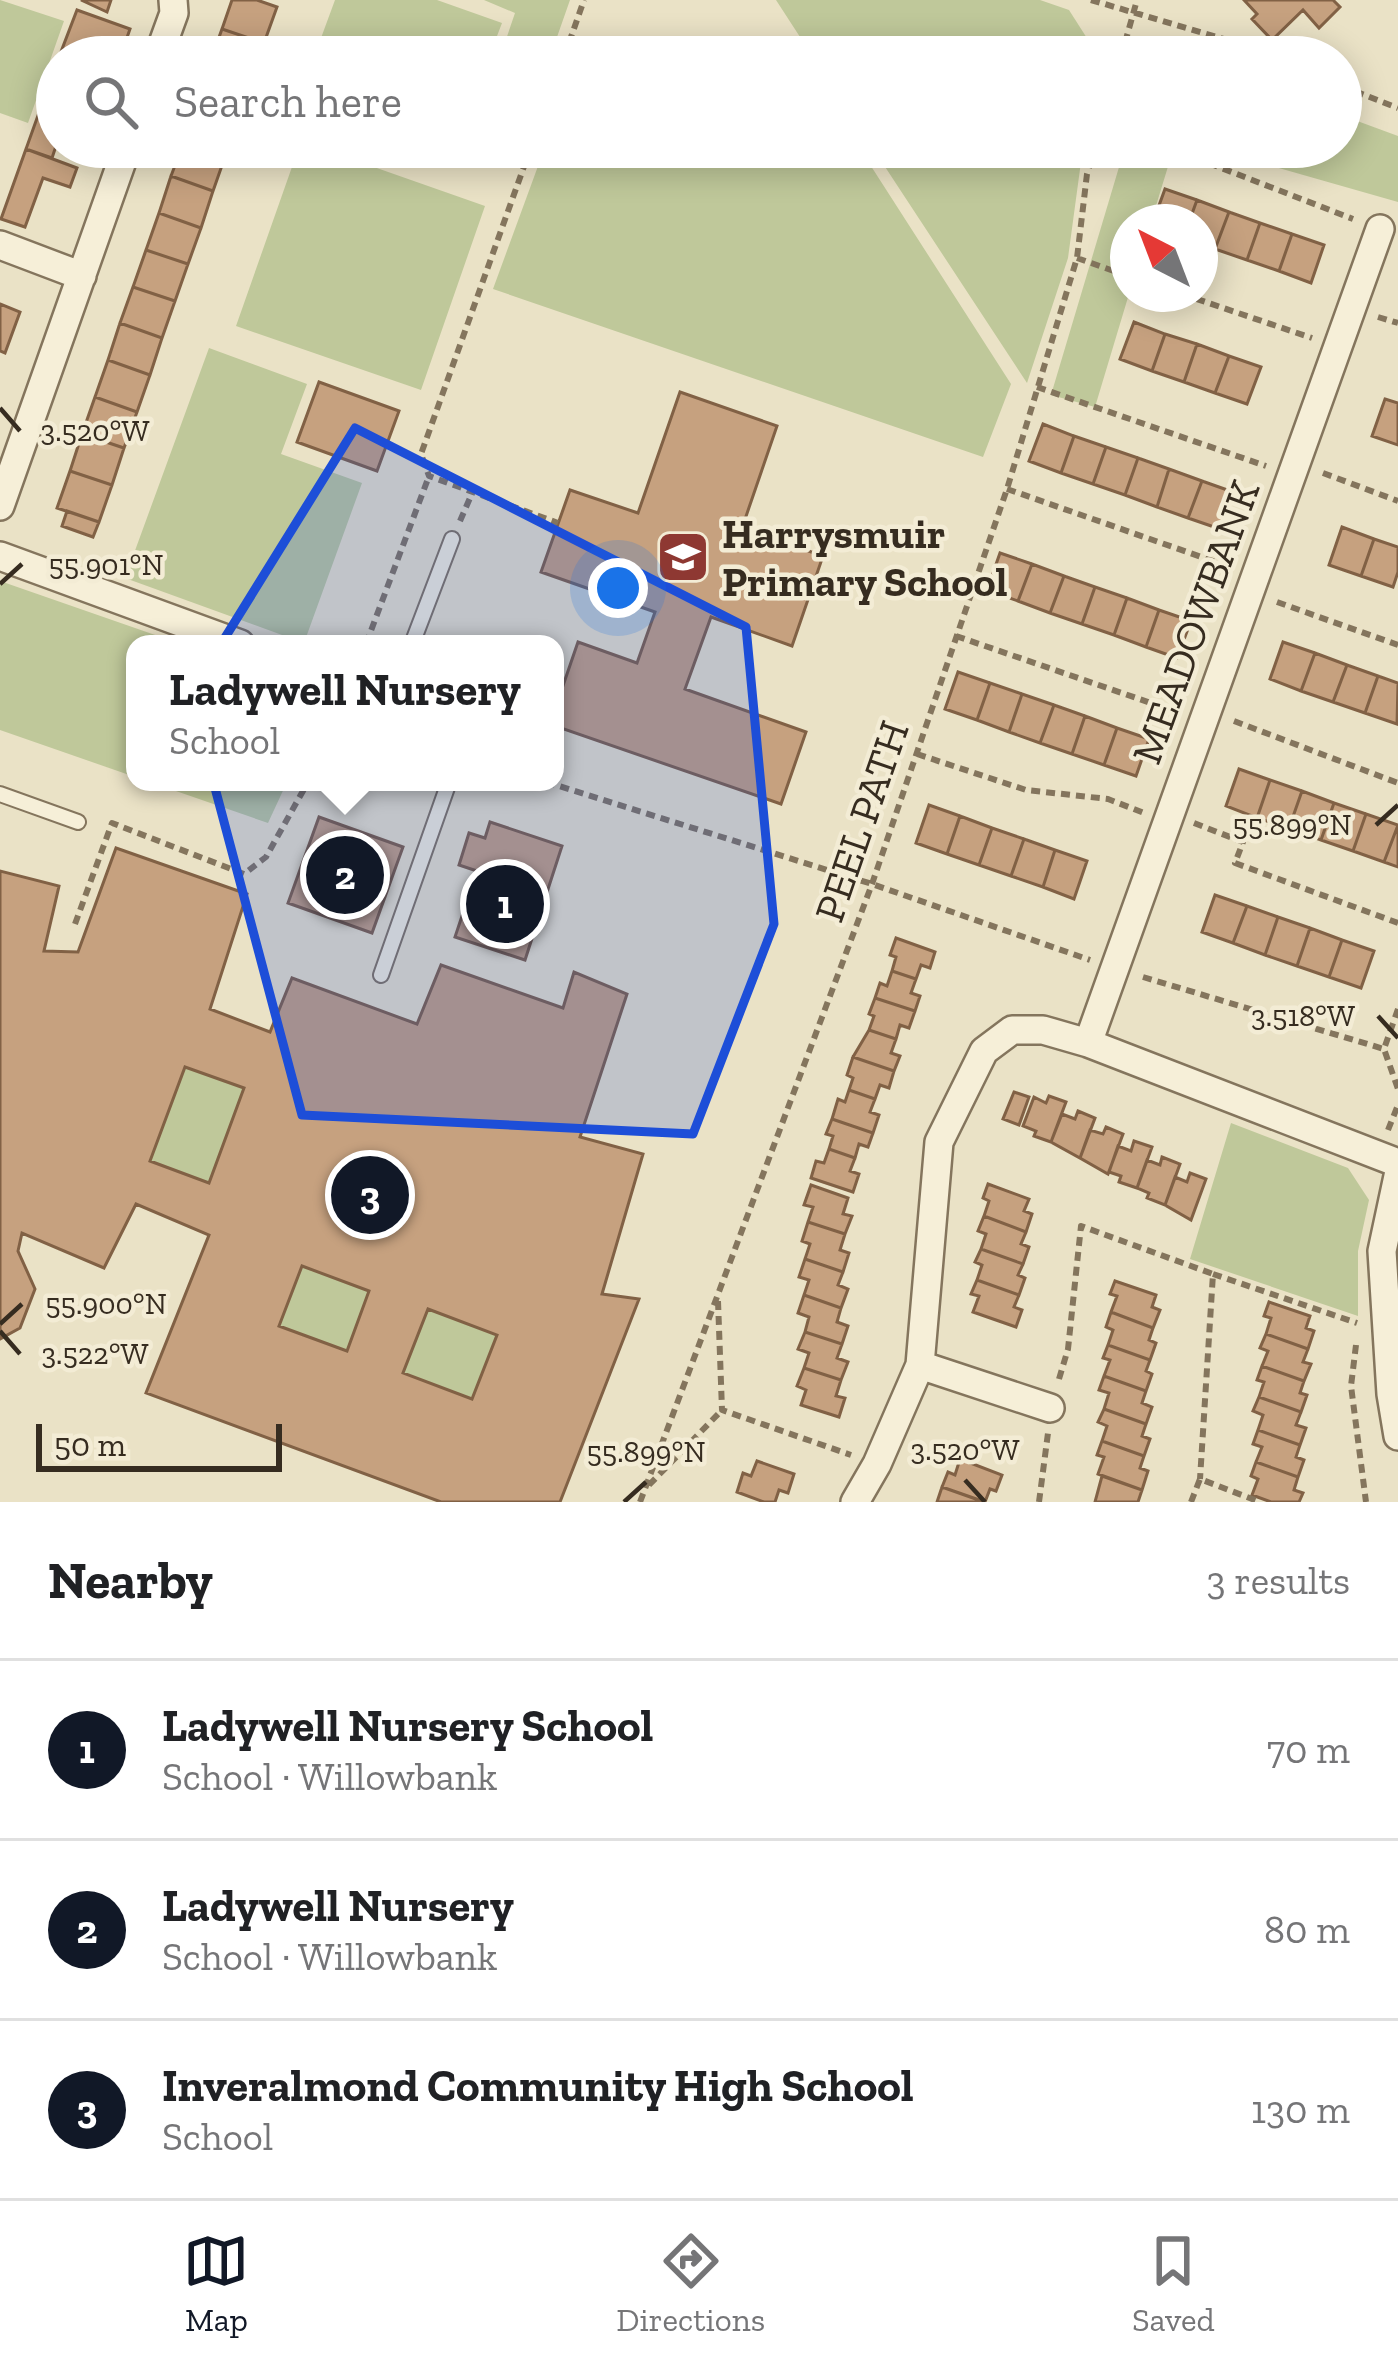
<!DOCTYPE html>
<meta charset="utf-8">
<style>
body{margin:0;font-family:"Zilla Slab",serif;background:#f2f2f2;color:#202124}
.compass{position:absolute;left:1110px;top:204px;width:108px;height:108px;border-radius:50%;background:#fff;box-shadow:0 6px 30px #0003;rotate:318deg}
.scale{position:absolute;left:36px;bottom:30px;width:246px;box-sizing:border-box;padding-left:12px;border:6px solid #362c20;border-top:0;font-size:33px;line-height:42px;white-space:nowrap;color:#362c20;-webkit-text-stroke:9px #f3ecd5;paint-order:stroke}
.you{position:absolute;left:618px;top:588px;width:42px;height:42px;margin:-30px;border:9px solid #fff;border-radius:50%;background:#1a73e8;box-shadow:0 0 0 18px #1a73e833}
.badge{display:grid;place-items:center;width:78px;height:78px;border-radius:50%;background:#111827;color:#fff;font-size:39px;font-weight:700}
.pin{position:absolute;translate:-50% -50%;border:6px solid #fff;box-shadow:0 3px 12px #0006}
.popup{position:absolute;left:126px;top:635px;width:438px;height:156px;box-sizing:border-box;display:grid;place-content:center;border-radius:24px;background:#fff;filter:drop-shadow(0 3px 9px #0005);font-size:39px;white-space:nowrap;color:#757577}
.popup b{font-size:45px;color:#202124}
.popup::after{content:'';position:absolute;left:50%;top:100%;margin-left:-24px;border:24px solid transparent;border-top-color:#fff}
.list{margin:0;padding:0;list-style:none}
h2{display:flex;justify-content:space-between;align-items:center;height:156px;margin:0;padding:0 48px;font-size:51px}
h2 small{font-size:39px;font-weight:400;color:#757577}
.list li{display:grid;grid-template-columns:78px 1fr auto;gap:36px;align-items:center;box-sizing:border-box;height:180px;padding:0 48px;border-top:3px solid #e0e0e0}
.list b{display:block;font-size:45px;white-space:nowrap}
.list p{margin:0;font-size:39px;white-space:nowrap;color:#757577}
.list em{font-size:39px;font-style:normal;color:#757577}
.icon{flex:none;width:66px;height:66px;fill:none;stroke:currentColor;stroke-width:2;stroke-linecap:round;stroke-linejoin:round}
.map{position:relative;flex:none;width:1398px;height:1502px;overflow:hidden}
.search{position:absolute;background:#fff;box-shadow:0 6px 30px #0003;left:36px;right:36px;top:36px;height:132px;display:flex;align-items:center;gap:30px;box-sizing:border-box;padding:0 42px;border-radius:66px;color:#757577;font-size:45px}
.sheet{height:696px;background:#fff}
nav{display:flex;justify-content:space-around;align-items:center;box-sizing:border-box;height:168px;border-top:3px solid #e0e0e0;background:#fff;font-size:33px;color:#757577}
nav a{display:grid;justify-items:center;gap:6px}
nav .on{color:#111827}
.map>svg:first-child{display:block}
.green{fill:#bfc89a}
.building{fill:#c6a17f;stroke:#816145;stroke-width:3;fill-rule:evenodd}
.lines{fill:none;stroke-linecap:round;stroke-linejoin:round}
.service-casing{stroke:#84755d;stroke-width:18}
.minor-casing{stroke:#84755d;stroke-width:32}
.path{stroke:#84755d;stroke-width:6;stroke-dasharray:9 6;stroke-linecap:butt}
.service{stroke:#f6efd8;stroke-width:14}
.minor{stroke:#f6efd8;stroke-width:27}
.marked{fill:#1d4ed8;fill-opacity:0.2;stroke:#1d4ed8;stroke-width:9;stroke-linejoin:round}
.ticks{fill:none;stroke:#362c20;stroke-width:4.5}
.labels{text-anchor:middle;stroke-width:9;stroke-linejoin:round;paint-order:stroke}
.poi-label{font-size:42px;font-weight:bold;fill:#362c20;stroke:#f3ecd5;text-anchor:start}
.street-label{font-size:42px;fill:#362c20;stroke:#f3ecd5}
.ticks-label{font-size:30px;text-anchor:middle;fill:#362c20;stroke:#f3ecd5;stroke-width:9;stroke-linejoin:round;paint-order:stroke}
</style>
<div class="map">
<svg width="1398" height="1502" viewBox="0 0 1398 1502">
<rect width="100%" height="100%" fill="#eae2c6"/>
<path class="green" d="M0,0L64,21L28,123L0,113Z
M335,0H437L502,23L489,57H314Z
M484,0H570L550,57H500L515,13Z
M776,0H1040L1069,10L1099,57H813Z
M1341,115L1398,136V202L1205,147H1341Z
M299,147H317L485,206L421,390L236,326Z
M545,147H816L869,163L1011,384L983,457L493,289Z
M872,147H1083L1068,258L1027,383Z
M1125,147H1174L1151,222H1128L1129,294L1095,407L1051,395Z
M209,348L307,384L281,454L362,483L304,643L125,578Z
M0,581L181,644H135V777L0,730Z
M150,782H287L268,823Z
M185,1067L244,1088L209,1183L150,1161Z
M1231,1123L1348,1168L1369,1200L1358,1251V1316L1190,1259Z
M302,1266L369,1291L347,1351L279,1326Z
M428,1309L497,1335L472,1399L403,1373Z"/>
<path class="building" d="M81,0H111L107,12Z
M232,0H257L277,7L264,43L222,29Z
M1244,0H1333L1340,7L1319,28L1303,10L1272,40L1252,19L1257,14Z
M77,10L130,29L123,49L96,39L89,57H59Z
M222,29L264,43L259,57H212Z
M51,79L57,82V143L52,158L26,149Z
M182,147H206L226,154L213,191L171,176Z
M26,149L77,168L70,187L43,178L25,227L1,219Z
M171,176L213,191L201,228L159,213Z
M1165,189L1197,200L1189,222H1153Z
M1197,200L1229,212L1215,249L1200,244V222H1189Z
M1229,212L1260,223L1247,260L1215,249Z
M159,213L201,228L188,264L146,250Z
M1260,223L1292,234L1279,271L1247,260Z
M1292,234L1324,245L1311,283L1279,271Z
M146,250L188,264L175,301L133,287Z
M133,287L175,301L162,338L120,323Z
M0,304L20,312L5,353L0,351Z
M1134,322L1165,334L1152,371L1120,359Z
M120,323L162,338L150,375L108,360Z
M1165,334L1197,344L1184,382L1152,371Z
M1197,344L1229,356L1215,393L1184,382Z
M1229,356L1261,367L1247,404L1215,393Z
M108,360L150,375L137,412L95,397Z
M319,382L399,411L377,471L297,442Z
M680,392L777,426L742,528L823,556L792,646L711,617L685,689L806,732L781,804L555,726V709L578,642L637,663L655,612L541,572L570,490L638,513Z
M95,397L137,412L124,448L82,434Z
M1385,399L1398,403V445L1372,436Z
M1043,424L1074,436L1061,473L1029,461Z
M82,434L124,448L112,485L70,471Z
M1074,436L1106,447L1093,484L1061,473Z
M1106,447L1138,458L1125,495L1093,484Z
M1138,458L1169,469L1157,507L1125,495Z
M1169,469L1202,481L1188,518L1157,507Z
M70,471L112,485L99,522L57,508Z
M1202,481L1233,492L1220,529L1188,518Z
M67,511L99,522L93,537L62,526Z
M1342,527L1374,539L1361,576L1329,565Z
M1374,539L1398,547V572L1393,587L1361,576Z
M1000,553L1032,564L1018,601L987,590Z
M1032,564L1064,576L1050,613L1018,601Z
M1064,576L1095,587L1082,624L1050,613Z
M1095,587L1127,598L1114,635L1082,624Z
M1127,598L1159,610L1146,647L1114,635Z
M1159,610L1191,621L1177,658L1146,647Z
M1283,642L1315,653L1301,691L1270,679Z
M1315,653L1347,665L1333,702L1301,691Z
M1347,665L1378,676L1365,713L1333,702Z
M958,672L990,683L977,720L945,709Z
M1378,676L1398,683L1397,724L1365,713Z
M990,683L1022,694L1009,732L977,720Z
M1022,694L1054,705L1040,743L1009,732Z
M1054,705L1085,716L1072,754L1040,743Z
M1085,716L1117,728L1104,765L1072,754Z
M1117,728L1149,739L1136,776L1104,765Z
M1239,769L1270,780L1257,818L1226,806Z
M1270,780L1302,791L1289,828L1257,818Z
M1302,791L1334,803L1321,840L1289,828Z
M1334,803L1366,814L1353,851L1321,840Z
M929,805L960,816L947,854L916,843Z
M1366,814L1398,825L1384,862L1353,851Z
M960,816L992,828L979,865L947,854Z
M319,817L403,847L372,933L288,903Z
M490,822L562,846L525,960L455,937L477,871L459,865L469,833L485,838Z
M1398,825V867L1384,862Z
M992,828L1024,839L1011,876L979,865Z
M1024,839L1055,850L1043,887L1011,876Z
M116,848L247,894L210,1009L270,1032L292,978L417,1024L441,965L563,1008L574,972L627,994L580,1137L643,1154L602,1294L639,1299L560,1502H441L146,1393L209,1235L136,1204L104,1268L22,1233L18,1251L35,1289L20,1328L0,1339V871L59,886L44,951L78,952ZM185,1067L244,1088L209,1183L150,1161ZM302,1266L369,1291L347,1351L279,1326ZM428,1309L497,1335L472,1399L403,1373Z
M1055,850L1087,861L1074,899L1043,887Z
M1215,895L1247,906L1233,943L1202,932Z
M1247,906L1278,917L1265,955L1233,943Z
M1278,917L1310,928L1297,966L1265,955Z
M1310,928L1342,940L1329,977L1297,966Z
M896,938L935,952L930,968L921,965L916,979L892,971L896,957L890,955Z
M1342,940L1374,951L1361,988L1329,977Z
M892,971L916,979L911,993L920,996L915,1011L875,998L880,983L887,986Z
M875,998L915,1011L909,1028L900,1025L896,1039L869,1030L874,1016L869,1014Z
M869,1030L896,1039L891,1053L900,1056L894,1071L853,1057Z
M853,1057L894,1071L889,1088L880,1085L875,1099L849,1090L853,1078L847,1075Z
M849,1090L875,1099L870,1112L879,1115L873,1133L832,1119L838,1099L845,1102Z
M1014,1092L1029,1097L1019,1125L1003,1119Z
M1049,1096L1066,1102L1051,1142L1034,1136L1036,1131L1023,1126L1034,1097L1046,1103Z
M1078,1111L1095,1118L1080,1158L1051,1142L1062,1114L1075,1119Z
M832,1119L873,1133L868,1147L859,1144L855,1158L829,1149L833,1136L826,1134Z
M1106,1127L1123,1134L1108,1174L1080,1158L1090,1130L1103,1134Z
M1134,1141L1152,1147L1137,1188L1119,1182L1121,1176L1109,1172L1118,1146L1131,1151Z
M829,1149L855,1158L850,1171L859,1174L853,1192L811,1178L816,1161L824,1163Z
M1162,1157L1180,1164L1165,1205L1147,1198L1149,1193L1137,1188L1147,1160L1160,1165Z
M1190,1173L1206,1179L1191,1220L1165,1205L1175,1177L1187,1182Z
M988,1184L1029,1199L1024,1211L1032,1214L1026,1232L984,1216L989,1201L983,1198Z
M811,1185L848,1198L843,1214L852,1216L845,1234L808,1222L813,1207L804,1205Z
M984,1216L1026,1232L1021,1244L1029,1247L1023,1264L981,1249L986,1234L978,1231Z
M808,1222L845,1234L840,1250L849,1253L843,1272L805,1259L810,1244L802,1241Z
M981,1249L1023,1264L1018,1275L1025,1278L1019,1295L977,1280L982,1265L975,1262Z
M805,1259L843,1272L838,1285L848,1289L841,1308L804,1295L809,1280L799,1277Z
M977,1280L1019,1295L1014,1307L1022,1310L1016,1327L973,1312L979,1296L971,1294Z
M1115,1281L1156,1295L1152,1307L1160,1310L1153,1328L1111,1312L1117,1296L1110,1294Z
M804,1295L841,1308L837,1322L848,1326L842,1344L805,1332L809,1317L798,1313Z
M1269,1302L1310,1316L1306,1328L1314,1331L1308,1349L1266,1334L1271,1318L1264,1316Z
M1111,1312L1153,1328L1149,1340L1156,1343L1150,1360L1108,1345L1113,1330L1106,1327Z
M805,1332L842,1344L837,1358L848,1362L841,1380L804,1368L809,1353L798,1349Z
M1266,1334L1308,1349L1303,1362L1311,1364L1304,1381L1262,1366L1268,1351L1260,1348Z
M1108,1345L1150,1360L1146,1371L1152,1374L1146,1391L1104,1376L1110,1360L1103,1358Z
M1262,1366L1304,1381L1300,1393L1307,1395L1301,1412L1259,1397L1264,1382L1257,1380Z
M804,1368L841,1380L836,1396L845,1398L839,1417L801,1405L806,1390L797,1386Z
M1104,1376L1146,1391L1142,1403L1152,1407L1146,1424L1104,1409L1109,1393L1099,1390Z
M1259,1397L1301,1412L1296,1425L1306,1428L1300,1445L1258,1430L1263,1415L1253,1411Z
M1104,1409L1146,1424L1142,1436L1150,1439L1144,1456L1102,1441L1107,1426L1098,1422Z
M1258,1430L1300,1445L1296,1457L1304,1460L1298,1477L1256,1462L1262,1447L1253,1444Z
M1102,1441L1144,1456L1140,1468L1148,1471L1142,1490L1098,1474L1104,1457L1097,1455Z
M960,1459L1002,1475L996,1491L990,1489L985,1502L942,1487L948,1472L955,1475Z
M757,1461L794,1474L788,1493L779,1490L775,1502H764L737,1492L743,1473L751,1476Z
M1256,1462L1298,1477L1294,1490L1303,1493L1299,1502H1271L1252,1495L1258,1479L1251,1476Z
M1102,1476L1142,1490L1138,1502H1095Z
M942,1487L984,1502H937Z"/>
<g class="lines">
<g class="service-casing">
<path id="service" d="M412,644L452,539
M0,794L78,822
M381,975L449,782"/>
</g>
<g class="minor-casing">
<path id="minor" d="M158,57L174,13L173,0
M0,245L82,276
M0,506L127,147
M0,556L240,644
M1088,1043L1380,229
M1398,1176L1382,1251L1391,1394L1398,1436
M920,1365L1050,1408
M855,1502L877,1464L920,1365L939,1142L984,1051L1012,1030H1043L1088,1043L1398,1163"/>
</g>
<path class="path" d="M1091,0L1227,40L1269,57
M564,57L584,0
M1121,57L1137,0
M1341,86L1398,108
M531,147L421,454L429,476L558,523
M1167,147L1353,219
M1077,258L1128,276
M1182,294L1312,338
M1378,317L1398,323
M1037,387L1266,466
M1323,473L1398,501
M1007,489L1230,567
M460,521L473,491
M1277,602L1398,645
M956,636L1180,713
M366,644L429,476
M1234,721L1398,783
M917,754L1026,790L1108,799L1144,813
M546,782L872,884L1090,960
M1194,823L1243,842L1235,863L1398,923
M75,924L112,823L244,874L266,857L308,782
M1143,977L1384,1049
M1398,1009L1384,1049L1398,1089
M1388,1130L1398,1105
M1213,1274L1357,1323
M718,1301L722,1410L851,1455
M1356,1345L1351,1386L1366,1502
M1059,1379L1068,1349L1081,1226L1213,1274L1200,1479
M649,1485L722,1410
M640,1502L872,884L1007,489L1077,258L1087,174L1095,147
M1039,1502L1048,1433
M1191,1502L1200,1479L1260,1502"/>
<use href="#service" class="service"/>
<use href="#minor" class="minor"/>
</g>
<path class="marked" d="M355,428L746,627L774,924L693,1134L302,1115L190,694Z"/>
<path class="ticks" d="M0,408L20,431M0,584L22,564M1376,825L1398,805M1378,1016L1398,1038M0,1324L22,1304M0,1331L20,1354M965,1480L985,1502M624,1502L646,1482"/>
<defs>
<g id="school-square" transform="scale(2.7)"><rect x="-9" y="-9" width="18" height="18" rx="4" fill="#8e3832" stroke="#f3ecd5"/><path d="M0-5L7-2L0 1L-7-2ZM-4 1L0 2.5L4 1V4Q0 6-4 4Z" fill="#fff"/></g>
</defs>
<g fill-rule="evenodd">
<use href="#school-square" x="683" y="557"/>
</g>
<g class="labels">
<g class="poi-label">
<text x="722" y="548">Harrysmuir<tspan x="722" dy="48">Primary School</tspan></text>
</g>
<g class="street-label">
<text transform="translate(1195 622) rotate(-70)" y="15">MEADOWBANK</text>
<text transform="translate(861 821) rotate(-71)" y="15">PEEL PATH</text>
</g>
</g>
<g class="ticks-label">
<text x="95" y="441">3.520°W</text>
<text x="106" y="575">55.901°N</text>
<text x="1292" y="835">55.899°N</text>
<text x="1303" y="1026">3.518°W</text>
<text x="106" y="1314">55.900°N</text>
<text x="95" y="1364">3.522°W</text>
<text x="965" y="1460">3.520°W</text>
<text x="646" y="1462">55.899°N</text>
</g>
</svg>
<svg class="compass" viewBox="-18 -18 36 36"><path d="M0-13l5 13h-10z" fill="#e53935"/><path d="M0 13l5-13h-10z" fill="#757577"/></svg>
<div class="scale">50 m</div>
<div class="you"></div>
<div class="pin badge" style="left:505px;top:904px">1</div>
<div class="pin badge" style="left:345px;top:875px">2</div>
<div class="popup"><b>Ladywell Nursery</b>School</div>
<div class="pin badge" style="left:370px;top:1195px">3</div>
<div class="search"><svg class="icon" aria-label="search" viewBox="0 0 24 24"><circle cx="10" cy="10" r="6"/><path d="M15 15l6 6"/></svg>Search here</div>
</div>
<section class="sheet">
<h2>Nearby<small>3 results</small></h2>
<ul class="list">
<li><span class="badge">1</span><div><b>Ladywell Nursery School</b><p>School · Willowbank</p></div><em>70 m</em></li>
<li><span class="badge">2</span><div><b>Ladywell Nursery</b><p>School · Willowbank</p></div><em>80 m</em></li>
<li><span class="badge">3</span><div><b>Inveralmond Community High School</b><p>School</p></div><em>130 m</em></li>
</ul>
</section>
<nav>
<a class="on"><svg class="icon" aria-label="map" viewBox="0 0 24 24"><path d="M3 6l6-2 6 2 6-2v14l-6 2-6-2-6 2zM9 4v14M15 6v14"/></svg>Map</a>
<a><svg class="icon" aria-label="directions" viewBox="0 0 24 24"><path d="M12 3l9 9-9 9-9-9zM9 14v-3h6M13 9l2 2-2 2"/></svg>Directions</a>
<a><svg class="icon" aria-label="saved" viewBox="0 0 24 24"><path d="M7 4h10v16l-5-4-5 4z"/></svg>Saved</a>
</nav>
